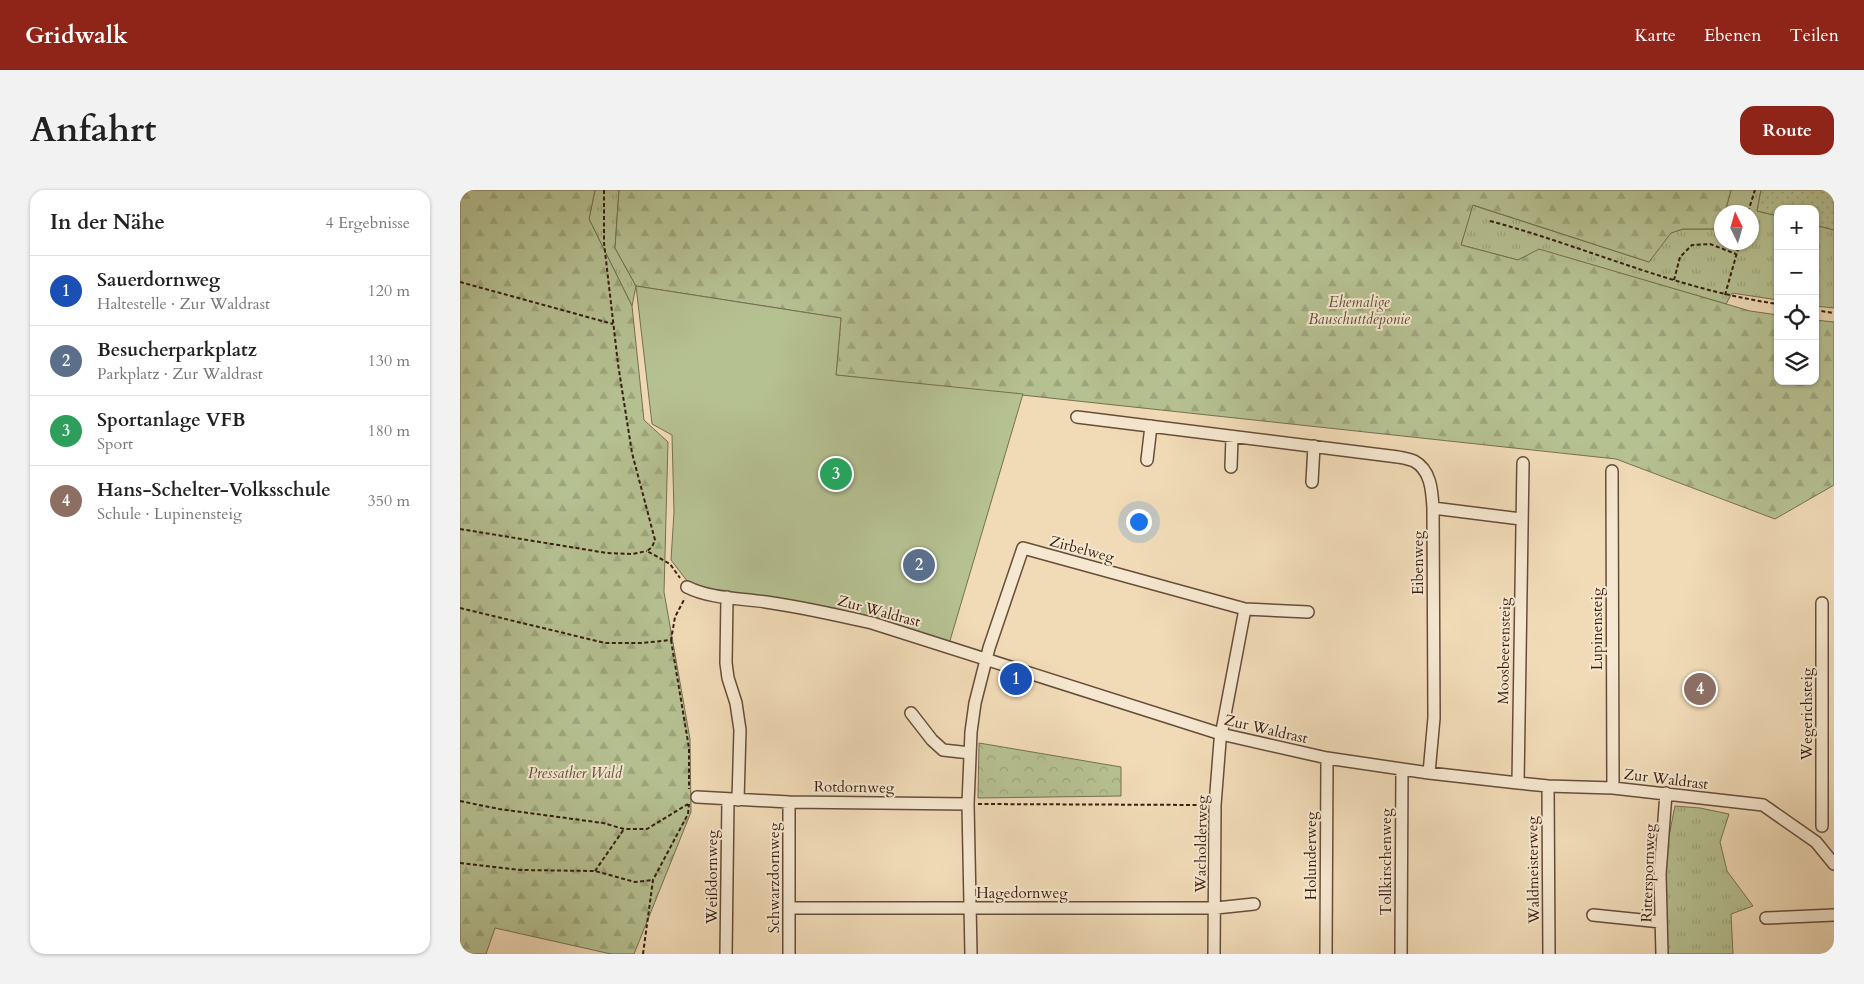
<!DOCTYPE html>
<html lang="de">
<meta charset="utf-8">
<style>
body{margin:0;font-family:Cardo,serif;background:#f2f2f2;color:#222}
.controls{position:absolute;right:15px;top:15px;display:grid;overflow:hidden;border-radius:10px;box-shadow:0 1px 4px #0004}
.controls button{width:45px;height:45px;display:grid;place-items:center;padding:0;border:0;border-bottom:1px solid #e0e0e0;background:#fff;color:#222;font:25px sans-serif}
.compass{position:absolute;left:1254px;top:15px;width:45px;height:45px;border-radius:50%;background:#fff;box-shadow:0 1px 4px #0004;rotate:355deg}
.you{position:absolute;left:678px;top:331px;width:18px;height:18px;margin:-12px;border:4px solid #fff;border-radius:50%;background:#1a73e8;box-shadow:0 0 0 8px #1a73e833}
.badge{display:grid;place-items:center;width:32px;height:32px;border-radius:50%;background:#8f2418;color:#fff;font-size:16px;font-weight:700}
.pin{position:absolute;translate:-50% -50%;border:2px solid #fff;box-shadow:0 1px 5px #0006}
.list{margin:0;padding:0;list-style:none}
h2{display:flex;justify-content:space-between;align-items:center;height:65px;margin:0;padding:0 20px;font-size:21px}
h2 small{font-size:16px;font-weight:400;color:#767676}
.list li{display:grid;grid-template-columns:32px 1fr auto;gap:15px;align-items:center;box-sizing:border-box;height:70px;padding:0 20px;border-top:1px solid #e0e0e0}
.list b{display:block;font-size:19px;white-space:nowrap}
.list p{margin:0;font-size:16px;white-space:nowrap;color:#767676}
.list em{font-size:16px;font-style:normal;color:#767676}
.icon{flex:none;width:28px;height:28px;fill:none;stroke:currentColor;stroke-width:2;stroke-linecap:round;stroke-linejoin:round}
.map{position:relative;flex:none;width:1374px;height:764px;overflow:hidden;border-radius:15px}
header{display:flex;align-items:center;gap:30px;box-sizing:border-box;height:70px;padding:0 25px;background:#8f2418;color:#fff}
header strong{font-size:24px}
nav{display:flex;gap:28px;margin-inline-start:auto;font-size:18px}
.intro{display:flex;align-items:center;justify-content:space-between;box-sizing:border-box;height:120px;padding:0 30px}
h1{margin:0;font-size:35px}
.button{padding:12px 22px;border-radius:15px;background:#8f2418;color:#fff;font-size:18px;font-weight:700}
main{display:flex;gap:30px;padding:0 30px}
aside{flex:1;background:#fff;border-radius:15px;box-shadow:0 1px 4px #0004}
.map>svg:first-child{display:block}
.grass{fill:url(#grass-tufts);stroke:#767052}
.forest{fill:url(#forest-firs);stroke:#767052}
.park{fill:url(#park-crowns);stroke:#767052}
.garden{fill:url(#garden-dots);stroke:#767052}
.pitch{fill:#b6c192;stroke:#767052}
.lines{fill:none;stroke-linecap:round;stroke-linejoin:round}
.minor-casing{stroke:#664d3a;stroke-width:14}
.path{stroke:#371e11;stroke-width:2;stroke-dasharray:4 2.5;stroke-linecap:butt}
.minor{stroke:#f6e8d0;stroke-width:11}
.labels{text-anchor:middle;stroke-width:4;stroke-linejoin:round;paint-order:stroke}
.park-label{font-size:15px;font-style:italic;fill:#5d4f38;stroke:#f6e8d0}
.street-label{font-size:15px;fill:#371e11;stroke:#f6e8d0}
</style>
<header>
<strong>Gridwalk</strong>
<nav><a>Karte</a><a>Ebenen</a><a>Teilen</a></nav>
</header>
<div class="intro"><h1>Anfahrt</h1><a class="button">Route</a></div>
<main>
<aside>
<h2>In der Nähe<small>4 Ergebnisse</small></h2>
<ul class="list">
<li><span class="badge" style="background:#1a4fb4">1</span><div><b>Sauerdornweg</b><p>Haltestelle · Zur Waldrast</p></div><em>120 m</em></li>
<li><span class="badge" style="background:#5c6f8a">2</span><div><b>Besucherparkplatz</b><p>Parkplatz · Zur Waldrast</p></div><em>130 m</em></li>
<li><span class="badge" style="background:#2e9e5b">3</span><div><b>Sportanlage VFB</b><p>Sport</p></div><em>180 m</em></li>
<li><span class="badge" style="background:#8d6e63">4</span><div><b>Hans-Schelter-Volksschule</b><p>Schule · Lupinensteig</p></div><em>350 m</em></li>
</ul>
</aside>
<div class="map">
<svg width="1374" height="764" viewBox="0 0 1374 764">
<defs>
<pattern id="grass-tufts" width="24" height="20" patternUnits="userSpaceOnUse" patternTransform="scale(1.25)"><rect width="24" height="20" fill="#b6c192"/><path d="M3 7l-1-3M5 7V3M7 7l1-3M15 17l-1-3M17 17v-4M19 17l1-3" fill="none" stroke="#9da57d"/></pattern>
<pattern id="forest-firs" width="22" height="20" patternUnits="userSpaceOnUse" patternTransform="scale(1.25)"><rect width="22" height="20" fill="#b6c192"/><path d="M5 1l3.5 6h-7zM16 11l3.5 6h-7z" fill="#9da57d"/></pattern>
<pattern id="park-crowns" width="20" height="18" patternUnits="userSpaceOnUse" patternTransform="scale(1.25)"><rect width="20" height="18" fill="#b6c192"/><path d="M2 6a3 3 0 1 1 6 0M12 15a3 3 0 1 1 6 0" fill="none" stroke="#9da57d"/></pattern>
<pattern id="garden-dots" width="8" height="8" patternUnits="userSpaceOnUse" patternTransform="scale(1.25)"><rect width="8" height="8" fill="#b6c192"/><path d="M2 2h.1M6 6h.1" fill="none" stroke="#9da57d" stroke-width="1.8" stroke-linecap="round"/></pattern>
</defs>
<rect width="100%" height="100%" fill="#f1dbb7"/>
<filter id="stains"><feTurbulence type="fractalNoise" baseFrequency=".004" numOctaves="4"/><feColorMatrix values="0 0 0 0 .2 0 0 0 0 .09 0 0 0 0 .02 0 0 0 .5 -.17"/></filter>
<radialGradient id="worn" r=".72"><stop offset=".6" stop-color="#630" stop-opacity="0"/><stop offset="1" stop-color="#630" stop-opacity=".3"/></radialGradient>
<path class="grass" d="M135,0H159L155,58L176,96L172,116L129,29Z
M1271,0H1301L1297,21L1318,26V110L1272,103L1266,114L1079,60L1058,70L1001,55L1012,15L1189,72L1210,43L1223,39H1259L1261,33L1262,52H1292V22H1265Z
M1355,35L1374,40V118L1355,116Z
M1215,616L1240,618L1269,624L1260,652L1267,681L1293,716L1271,724L1273,764H1207L1205,697L1207,656Z"/>
<path class="forest" d="M0,0H135L129,29L172,116L184,230L208,252L204,402L230,549L231,622L174,764H151L35,738L26,764H0Z
M159,0H1271L1265,22H1262L1260,39H1223L1211,43L1189,72L1013,15L1001,55L1058,70L1079,59L1290,121L1318,125V191H1355V130L1374,132V295L1315,329L1156,269L376,185L381,128L176,96L155,58Z"/>
<path class="park" d="M519,553L661,577V606L518,608Z"/>
<path class="garden" d="M1301,0H1374V40L1355,35V19H1318V26L1297,21Z"/>
<path class="pitch" d="M176,96L381,128L376,185L563,204L489,454L368,417L231,396L211,370L214,322L212,245L192,234Z"/>
<g class="lines">
<g class="minor-casing">
<path id="minor" d="M617,227L938,267C943,268 949,269 954,271C971,280 972,301 973,318L974,528L969,583
M687,270L691,236
M771,277L772,247
M1152,281L1153,598
M852,292L854,256
M973,318L1061,329
M227,397C251,409 280,408 306,412C342,417 377,425 412,433L761,544L867,568L969,583L1058,593L1088,596L1153,598L1303,615L1356,652L1374,674
M267,407L266,473L268,488L276,513L280,540L278,610
M785,419L848,422
M451,523L472,550L483,560L510,563
M1058,593L1063,273
M1088,596L1089,764
M237,607L329,612L508,614
M1362,636V413
M329,718H756L794,714
M1133,725L1201,732
M1306,728L1374,725
M266,764L268,609
M329,764V612
M511,764L508,614L511,542L515,513L529,458L563,358L785,419L760,551L755,615L754,764
M866,764L867,568
M941,764L942,579
M1202,764L1200,684L1206,603"/>
</g>
<path class="path" d="M144,0V53L158,174L172,263L195,350L192,357L187,361L210,374L220,388
M1288,22L1295,0
M1030,31C1127,57 1218,100 1318,114
M1214,90L1220,67L1232,55L1250,54L1276,64
M0,92L153,134
M1265,105L1280,52
M1355,120L1374,123
M0,339L147,363L172,364L187,361
M0,418L145,453H182L211,450L215,427L225,408
M211,450L229,558V599
M0,611L39,619L143,633L164,639H187L228,614
M518,614L743,615
M0,673L61,680L135,681L175,692L193,690
M135,681L164,639
M183,764L193,690L228,624L229,614"/>
<use href="#minor" class="minor"/>
</g>
<g class="labels">
<g class="park-label">
<text x="899" y="117">Ehemalige<tspan x="899" dy="17">Bauschuttdeponie</tspan></text>
<text x="115" y="588">Pressather Wald</text>
</g>
<g class="street-label">
<text transform="translate(622 359) rotate(15)" y="5">Zirbelweg</text>
<text transform="translate(958 373) rotate(-90)" y="5">Eibenweg</text>
<text transform="translate(419 421) rotate(15)" y="5">Zur Waldrast</text>
<text transform="translate(1137 439) rotate(-90)" y="5">Lupinensteig</text>
<text transform="translate(1044 461) rotate(-89)" y="5">Moosbeerensteig</text>
<text transform="translate(1347 524) rotate(-90)" y="5">Wegerichsteig</text>
<text transform="translate(806 539) rotate(13)" y="5">Zur Waldrast</text>
<text transform="translate(1206 589) rotate(7)" y="5">Zur Waldrast</text>
<text transform="translate(394 597) rotate(1)" y="5">Rotdornweg</text>
<text transform="translate(741 654) rotate(-89)" y="5">Wacholderweg</text>
<text transform="translate(851 666) rotate(-90)" y="5">Holunderweg</text>
<text transform="translate(926 672) rotate(-90)" y="5">Tollkirschenweg</text>
<text transform="translate(1073 680) rotate(-91)" y="5">Waldmeisterweg</text>
<text transform="translate(1188 683) rotate(-88)" y="5">Ritterspornweg</text>
<text transform="translate(252 687) rotate(-90)" y="5">Weißdornweg</text>
<text transform="translate(314 688) rotate(-90)" y="5">Schwarzdornweg</text>
<text x="562" y="708">Hagedornweg</text>
</g>
</g>
<rect width="100%" height="100%" filter="url(#stains)"/>
<rect width="100%" height="100%" fill="url(#worn)"/>
</svg>
<div class="controls">
<button>+</button>
<button>−</button>
<button><svg class="icon" aria-label="locate" viewBox="0 0 24 24"><circle cx="12" cy="12" r="6"/><path d="M12 2v4M12 18v4M2 12h4M18 12h4"/></svg></button>
<button><svg class="icon" aria-label="layers" viewBox="0 0 24 24"><path d="M12 4l9 5-9 5-9-5zM3 14l9 5 9-5"/></svg></button>
</div>
<svg class="compass" viewBox="-18 -18 36 36"><path d="M0-13l5 13h-10z" fill="#e53935"/><path d="M0 13l5-13h-10z" fill="#767676"/></svg>
<div class="you"></div>
<div class="pin badge" style="left:556px;top:489px;background:#1a4fb4">1</div>
<div class="pin badge" style="left:459px;top:375px;background:#5c6f8a">2</div>
<div class="pin badge" style="left:376px;top:284px;background:#2e9e5b">3</div>
<div class="pin badge" style="left:1240px;top:499px;background:#8d6e63">4</div>
</div>
</main>
